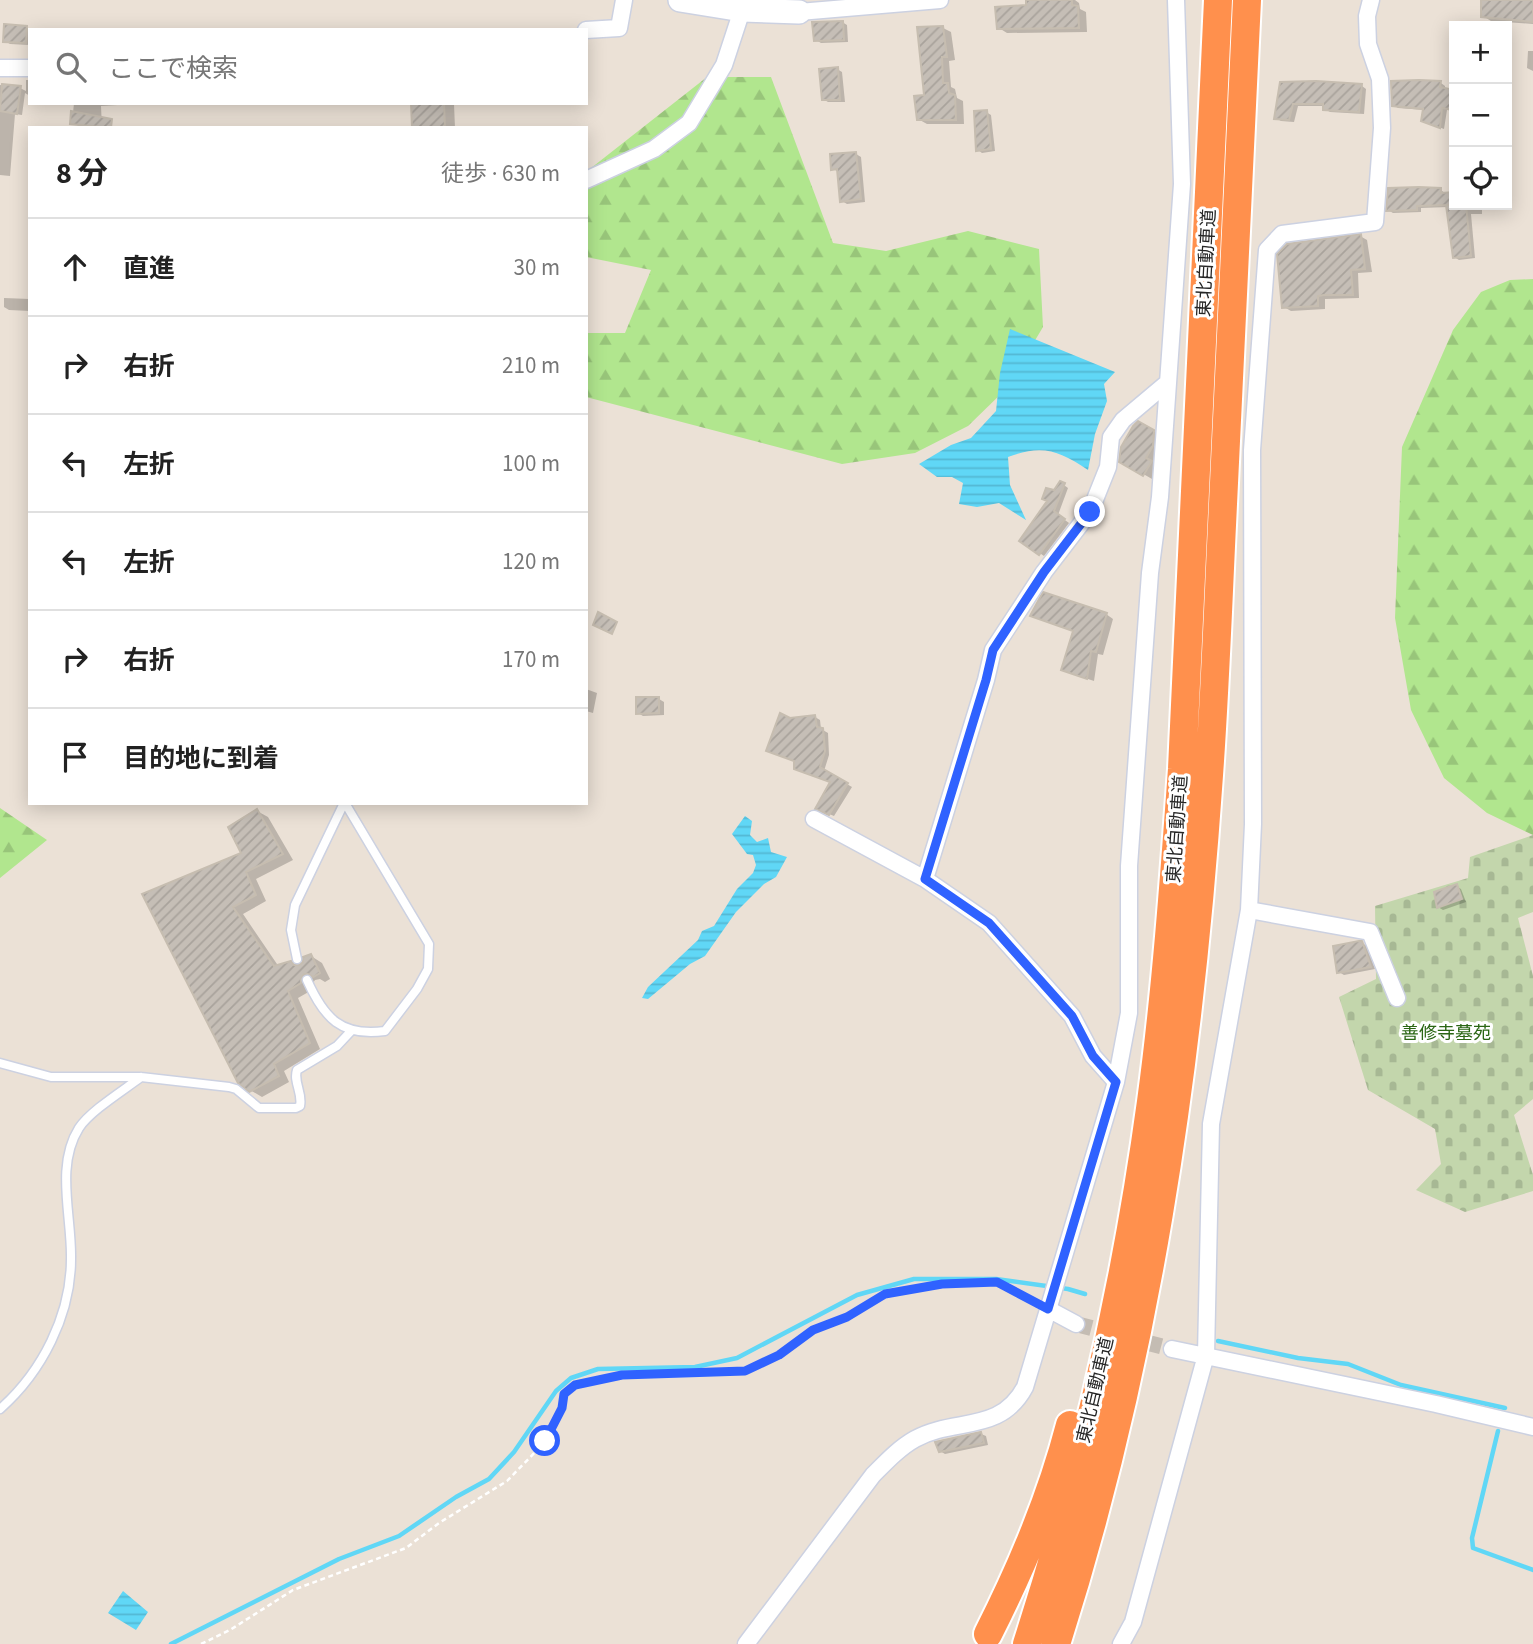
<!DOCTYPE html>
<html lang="ja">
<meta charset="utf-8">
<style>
body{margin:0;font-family:"Source Sans 3","Noto Sans JP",sans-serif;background:#f2f2f2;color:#222}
.controls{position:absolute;right:21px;top:21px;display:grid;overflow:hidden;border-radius:0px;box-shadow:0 4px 18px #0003}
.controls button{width:63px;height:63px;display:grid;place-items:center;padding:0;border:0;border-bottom:2px solid #e0e0e0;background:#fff;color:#222;font:35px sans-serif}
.stop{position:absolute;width:21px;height:21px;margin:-16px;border:5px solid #2f62ff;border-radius:50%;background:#fff}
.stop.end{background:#2f62ff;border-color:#fff;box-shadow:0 2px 7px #0008}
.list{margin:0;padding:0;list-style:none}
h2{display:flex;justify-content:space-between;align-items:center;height:91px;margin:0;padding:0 28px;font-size:30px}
h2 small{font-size:23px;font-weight:400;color:#767676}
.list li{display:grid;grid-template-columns:46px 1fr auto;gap:21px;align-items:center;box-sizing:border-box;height:98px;padding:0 28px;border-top:2px solid #e0e0e0}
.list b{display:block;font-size:26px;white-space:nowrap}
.list em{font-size:23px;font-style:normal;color:#767676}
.icon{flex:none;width:38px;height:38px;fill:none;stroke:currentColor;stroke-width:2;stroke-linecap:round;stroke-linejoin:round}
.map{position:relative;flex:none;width:1533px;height:1644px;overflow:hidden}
.search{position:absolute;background:#fff;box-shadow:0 4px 18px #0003;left:28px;top:28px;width:560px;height:77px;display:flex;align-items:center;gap:18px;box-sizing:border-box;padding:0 24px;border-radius:0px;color:#767676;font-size:26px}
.panel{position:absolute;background:#fff;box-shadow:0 4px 18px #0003;left:28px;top:126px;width:560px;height:679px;border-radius:0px}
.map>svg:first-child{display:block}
.forest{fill:url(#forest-firs)}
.cemetery{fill:url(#cemetery-stones)}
.water{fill:url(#water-rules)}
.shadow{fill:#0003}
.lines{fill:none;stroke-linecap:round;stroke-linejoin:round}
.stream{stroke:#60d7f6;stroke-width:4.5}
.building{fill:url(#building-hatch);stroke:#c6bdb0;stroke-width:2}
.street-tunnel{stroke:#c4bcb3;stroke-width:16;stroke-dasharray:16 8;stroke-linecap:butt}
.lane-casing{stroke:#ccd1e1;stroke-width:11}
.street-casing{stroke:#ccd1e1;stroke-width:19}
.secondary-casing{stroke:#ccd1e1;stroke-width:26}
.highway-casing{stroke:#fff;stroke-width:32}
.path{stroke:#fff;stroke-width:2.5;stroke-dasharray:5 3.5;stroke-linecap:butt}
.lane{stroke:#fff;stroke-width:8}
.street{stroke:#fff;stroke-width:16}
.secondary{stroke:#fff;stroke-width:23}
.highway{stroke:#ff904d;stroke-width:28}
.route{stroke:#2f62ff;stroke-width:9}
.labels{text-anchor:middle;stroke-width:6;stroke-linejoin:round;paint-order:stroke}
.street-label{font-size:18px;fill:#262626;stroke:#fff}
.park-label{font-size:18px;fill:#2a6614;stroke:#fff}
</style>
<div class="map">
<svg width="1533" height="1644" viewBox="0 0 1533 1644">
<defs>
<pattern id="forest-firs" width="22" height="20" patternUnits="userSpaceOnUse" patternTransform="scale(1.75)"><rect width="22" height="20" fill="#b1e68e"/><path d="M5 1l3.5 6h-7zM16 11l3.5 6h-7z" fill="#98c57a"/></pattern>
<pattern id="cemetery-stones" width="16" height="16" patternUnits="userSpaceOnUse" patternTransform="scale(1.75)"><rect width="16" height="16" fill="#c3d6ac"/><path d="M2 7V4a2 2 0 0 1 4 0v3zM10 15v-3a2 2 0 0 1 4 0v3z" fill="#a7b894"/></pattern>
<pattern id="water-rules" width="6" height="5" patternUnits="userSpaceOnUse" patternTransform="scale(1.75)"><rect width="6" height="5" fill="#60d7f6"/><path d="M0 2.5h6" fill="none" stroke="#53b8d3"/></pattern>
<pattern id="building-hatch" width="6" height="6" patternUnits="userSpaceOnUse" patternTransform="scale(1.75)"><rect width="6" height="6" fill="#c5beb6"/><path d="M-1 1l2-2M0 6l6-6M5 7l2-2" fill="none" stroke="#a9a39c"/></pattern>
</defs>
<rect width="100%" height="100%" fill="#ebe1d6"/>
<path class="forest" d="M707,77H771L833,243L886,251L968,231L1039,249L1043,327L1006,389L968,426L915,453L842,464L586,397V333H625L651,270L586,257V172Z
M1533,279V835L1487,813L1444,778L1411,710L1395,618L1402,447L1453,330L1481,292L1510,280Z
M0,808L47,840L0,878Z"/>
<path class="cemetery" d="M1533,835V912L1518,918L1533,976V1099L1514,1115L1533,1175V1191L1465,1212L1416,1190L1441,1164L1435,1129L1368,1090L1339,997L1376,979L1375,906L1468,878L1470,857Z"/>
<path class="water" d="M1010,329L1115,372L1104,384L1107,401L1095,434L1088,470C1059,451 1043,444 1008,457L1010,485L1026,520L999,503L977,507L959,504L963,483L952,477H937L919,464L951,445L971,438L996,411L1000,373Z
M745,816L752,821L750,835L757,842L768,838L771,852L787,857L776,877L764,884L736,912L705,956L690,964L648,999L642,998L648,987L698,940L702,931L714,926L737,889L753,873L756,865L753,855L747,854L732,834Z
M123,1591L148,1612L136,1630L108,1613Z"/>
<path class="shadow" d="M1048,0H1075L1079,3L1080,9L1086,12L1087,32L1007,33L999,28L1028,7Z
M1483,0H1533V24L1491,21L1483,16Z
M842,22L847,25L848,42L821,43L816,40Z
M26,27L30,30V45L10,44L5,41Z
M943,28L951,32L955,60L949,61L951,87L955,89L957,98L963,101L964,124H927L918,119L926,97Z
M1528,51H1533V71L1527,68Z
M837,69L842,72L845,102H828L823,99Z
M26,80H30V96L25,93L22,115L15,114L10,176L0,175V85L20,88L26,91Z
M1441,83L1445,86V90L1454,91V111L1447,110L1444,129L1428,123L1424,110L1398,108L1393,105Z
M1281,84L1362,86L1366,89L1364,114L1330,112L1325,109V106H1298L1294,122L1281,121L1276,118Z
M74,103L134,104L101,106L102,128H84L72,123Z
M413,103H522V104H454L455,128H414Z
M1507,111L1512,114V129H1507Z
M986,112L991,115L995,151L982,153L978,150Z
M856,154L861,157L865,202L847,204L842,201L839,172L833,169Z
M1441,190L1446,194H1454V205H1482V214H1471L1475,258L1459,260L1454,257L1448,207L1421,208V212L1393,213L1388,210Z
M1360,236L1367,240L1372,272L1358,273L1359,298L1325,299V309L1291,311L1284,307Z
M4,298L30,299V311L9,310L4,307Z
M1138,423L1162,436L1161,451L1153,464L1159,467L1152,479L1121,461Z
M1061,483L1068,488L1058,515L1069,523L1044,556L1022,541Z
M1106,614L1113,619L1103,655L1098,654L1094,681L1070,673L1075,632L1040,619Z
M586,689L597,693L593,713L586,711Z
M659,699L664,702V715L643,716L638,713Z
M815,717L820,720L821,729L828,733L829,755L824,771L852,787L834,816L822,811L832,782L801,771L790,719Z
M257,811L268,817L293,860L256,879L266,901L243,914L279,967L291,963L298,967L311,956L322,963L330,979L325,982L320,979L315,980L311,986L312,990L298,998L320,1049L284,1071L289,1082L262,1097L250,1090L145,894L243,854Z
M1456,886L1461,889L1466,902L1443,910L1438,907Z
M1362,943L1367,946L1375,969L1344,975L1339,972Z
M981,1434L986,1436L988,1445L945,1454L940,1451Z"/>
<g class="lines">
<path class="stream" d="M1218,1341L1298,1358L1348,1364L1401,1385L1505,1408
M1498,1431L1472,1538L1473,1548L1533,1570
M171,1644L339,1559L399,1536L456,1497L489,1479L514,1452L556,1391L571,1378L598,1369L695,1367L737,1358L857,1295L914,1279H996L1068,1289L1085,1294"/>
</g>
<path class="building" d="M1026,0H1072V5L1078,6L1079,28L997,29L995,7L1026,5Z
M1481,0H1533V22L1481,17Z
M843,21L844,40L814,41L812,22Z
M4,24L27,26L26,43L3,42Z
M943,26L947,57H942L943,83H948L949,93L955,95L956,120H917L914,96L924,95L917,27Z
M838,67L840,100H822L819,69Z
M1419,80L1441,81L1440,87L1454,90V110L1442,108L1440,128L1421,121L1423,109L1392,106L1391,81Z
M1316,81L1362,84L1359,112L1323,110V104H1293L1289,120L1274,119L1280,82Z
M2,84L21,86L17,114L0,111Z
M411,103H444L445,128H412Z
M987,110L991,149L976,151L974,111Z
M71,111L112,119L111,128L70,124Z
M856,152L861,199L840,202L837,169L831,170L830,154Z
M1419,187L1441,188V193L1454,192V204L1447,205H1466L1471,256L1453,258L1446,205L1417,206V210L1386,211L1388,188Z
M1361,234L1365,269L1351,270L1353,295H1324L1318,296V306L1282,308L1277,254L1287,244Z
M1138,421L1154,430L1153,446L1146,458L1152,461L1143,476L1119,462L1121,447L1133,426Z
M1060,481L1065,483L1054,511L1065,519L1039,555L1019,541L1047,501L1042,499L1046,488L1054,490Z
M1043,592L1107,613L1096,652L1091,651L1087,679L1061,670L1073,631L1030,616Z
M598,612L617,622L612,634L593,625Z
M636,697H659V713L636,714Z
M780,713L790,718L815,715L817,727L823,728L825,751L820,767L848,783L829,815L815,809L830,782L794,769V761L766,751Z
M257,809L283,854L246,872L256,895L233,907L274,966L291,961L294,965H299L303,962V957L311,954L320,973L313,977L308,974H304L301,979V983L288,991L310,1043L274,1064L279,1076L249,1092L238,1083L142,894L241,853L228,827Z
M1457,884L1462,899L1437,908L1434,892Z
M1359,941H1362L1371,967L1337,973L1333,946Z
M981,1432L984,1443L939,1452L935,1442Z"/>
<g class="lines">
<path class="street-tunnel" d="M1076,1324L1172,1349"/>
<g class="lane-casing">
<path id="lane" d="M297,959L291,930L295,905L344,803
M307,980C324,1018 341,1037 385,1031L417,989L428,969L429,944L345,803
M0,1063L51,1077H141L229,1087L236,1089L259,1108H296L300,1106C303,1093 293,1082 297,1070L337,1046L352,1030
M0,1409C42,1372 71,1315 71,1259C72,1216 55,1166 79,1128C90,1111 124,1090 141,1077"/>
</g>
<g class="street-casing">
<path id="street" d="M799,12L940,0
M586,30L619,28L624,0
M0,68H30
M586,180L654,149L689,123L724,65L742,10
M814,819L925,879L989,923L1072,1016L1093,1056L1116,1082
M925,879L986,680L993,650L1044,572L1090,512L1108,467L1111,437L1123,420L1167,383
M1249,910L1370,932L1397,998
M1048,1309L1076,1324
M1172,1349L1436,1404L1533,1427
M746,1644L873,1475C886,1462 899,1448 915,1439C955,1417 1000,1434 1025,1387L1116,1082L1129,1013V866L1150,573L1160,497L1182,184L1176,0
M1121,1644L1133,1622L1206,1355L1211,1124L1249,910L1253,824L1252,450L1267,250L1282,234L1375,222L1382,128L1380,79L1368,44L1367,16L1371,0"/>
</g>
<g class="secondary-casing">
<path id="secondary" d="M680,0L742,10L799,12"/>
</g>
<g class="highway-casing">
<path id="highway" d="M988,1634C1022,1567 1051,1498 1070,1425
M1027,1644C1084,1468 1126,1285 1151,1102C1166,991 1174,880 1182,769L1218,0
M1056,1644C1146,1363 1189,1069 1209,775C1215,692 1218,608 1222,525C1230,350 1239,175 1247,0"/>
</g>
<path class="path" d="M201,1644L230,1630L293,1590L406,1548L439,1523L507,1481L545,1442L562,1408L564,1394L575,1385L623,1375L745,1371L780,1355L813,1330L847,1317L885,1294L942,1285L997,1282L1034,1302"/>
<use href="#lane" class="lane"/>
<use href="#street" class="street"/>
<use href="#secondary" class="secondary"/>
<use href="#highway" class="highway"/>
</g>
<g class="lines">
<path class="route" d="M545,1441L562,1408L564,1394L575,1385L622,1375L745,1371L779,1355L813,1330L847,1317L885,1294L942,1284L997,1282L1048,1309L1116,1082L1093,1056L1072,1016L989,923L925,879L986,680L993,650L1044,572L1090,512"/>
</g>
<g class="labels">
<g class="street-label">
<text transform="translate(1206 263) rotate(-87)" y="6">東北自動車道</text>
<text transform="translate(1177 829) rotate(-86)" y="6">東北自動車道</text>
<text transform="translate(1095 1390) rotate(-77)" y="6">東北自動車道</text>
</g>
<g class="park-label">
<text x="1446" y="1039">善修寺墓苑</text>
</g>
</g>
</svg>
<div class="controls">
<button>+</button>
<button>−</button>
<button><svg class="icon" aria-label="locate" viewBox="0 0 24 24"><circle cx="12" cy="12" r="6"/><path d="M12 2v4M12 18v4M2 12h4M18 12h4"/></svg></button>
</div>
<div class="stop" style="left:545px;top:1441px"></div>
<div class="stop end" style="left:1090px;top:512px"></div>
<div class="search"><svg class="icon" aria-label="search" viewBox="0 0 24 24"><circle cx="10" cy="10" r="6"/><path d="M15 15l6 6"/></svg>ここで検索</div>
<section class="panel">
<h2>8 分<small>徒歩 · 630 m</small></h2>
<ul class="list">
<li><svg class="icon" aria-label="ahead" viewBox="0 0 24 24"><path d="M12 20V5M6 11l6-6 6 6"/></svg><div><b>直進</b></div><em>30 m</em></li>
<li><svg class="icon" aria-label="right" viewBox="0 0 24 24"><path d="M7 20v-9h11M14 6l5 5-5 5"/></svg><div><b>右折</b></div><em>210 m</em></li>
<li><svg class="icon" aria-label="left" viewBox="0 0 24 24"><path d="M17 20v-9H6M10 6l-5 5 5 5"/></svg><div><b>左折</b></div><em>100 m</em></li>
<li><svg class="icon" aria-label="left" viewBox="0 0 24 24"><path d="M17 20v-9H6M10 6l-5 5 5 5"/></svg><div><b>左折</b></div><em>120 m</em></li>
<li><svg class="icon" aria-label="right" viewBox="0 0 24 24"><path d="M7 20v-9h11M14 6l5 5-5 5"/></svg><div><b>右折</b></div><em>170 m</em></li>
<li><svg class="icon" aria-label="arrive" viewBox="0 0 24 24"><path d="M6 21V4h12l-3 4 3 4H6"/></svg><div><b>目的地に到着</b></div></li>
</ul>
</section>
</div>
